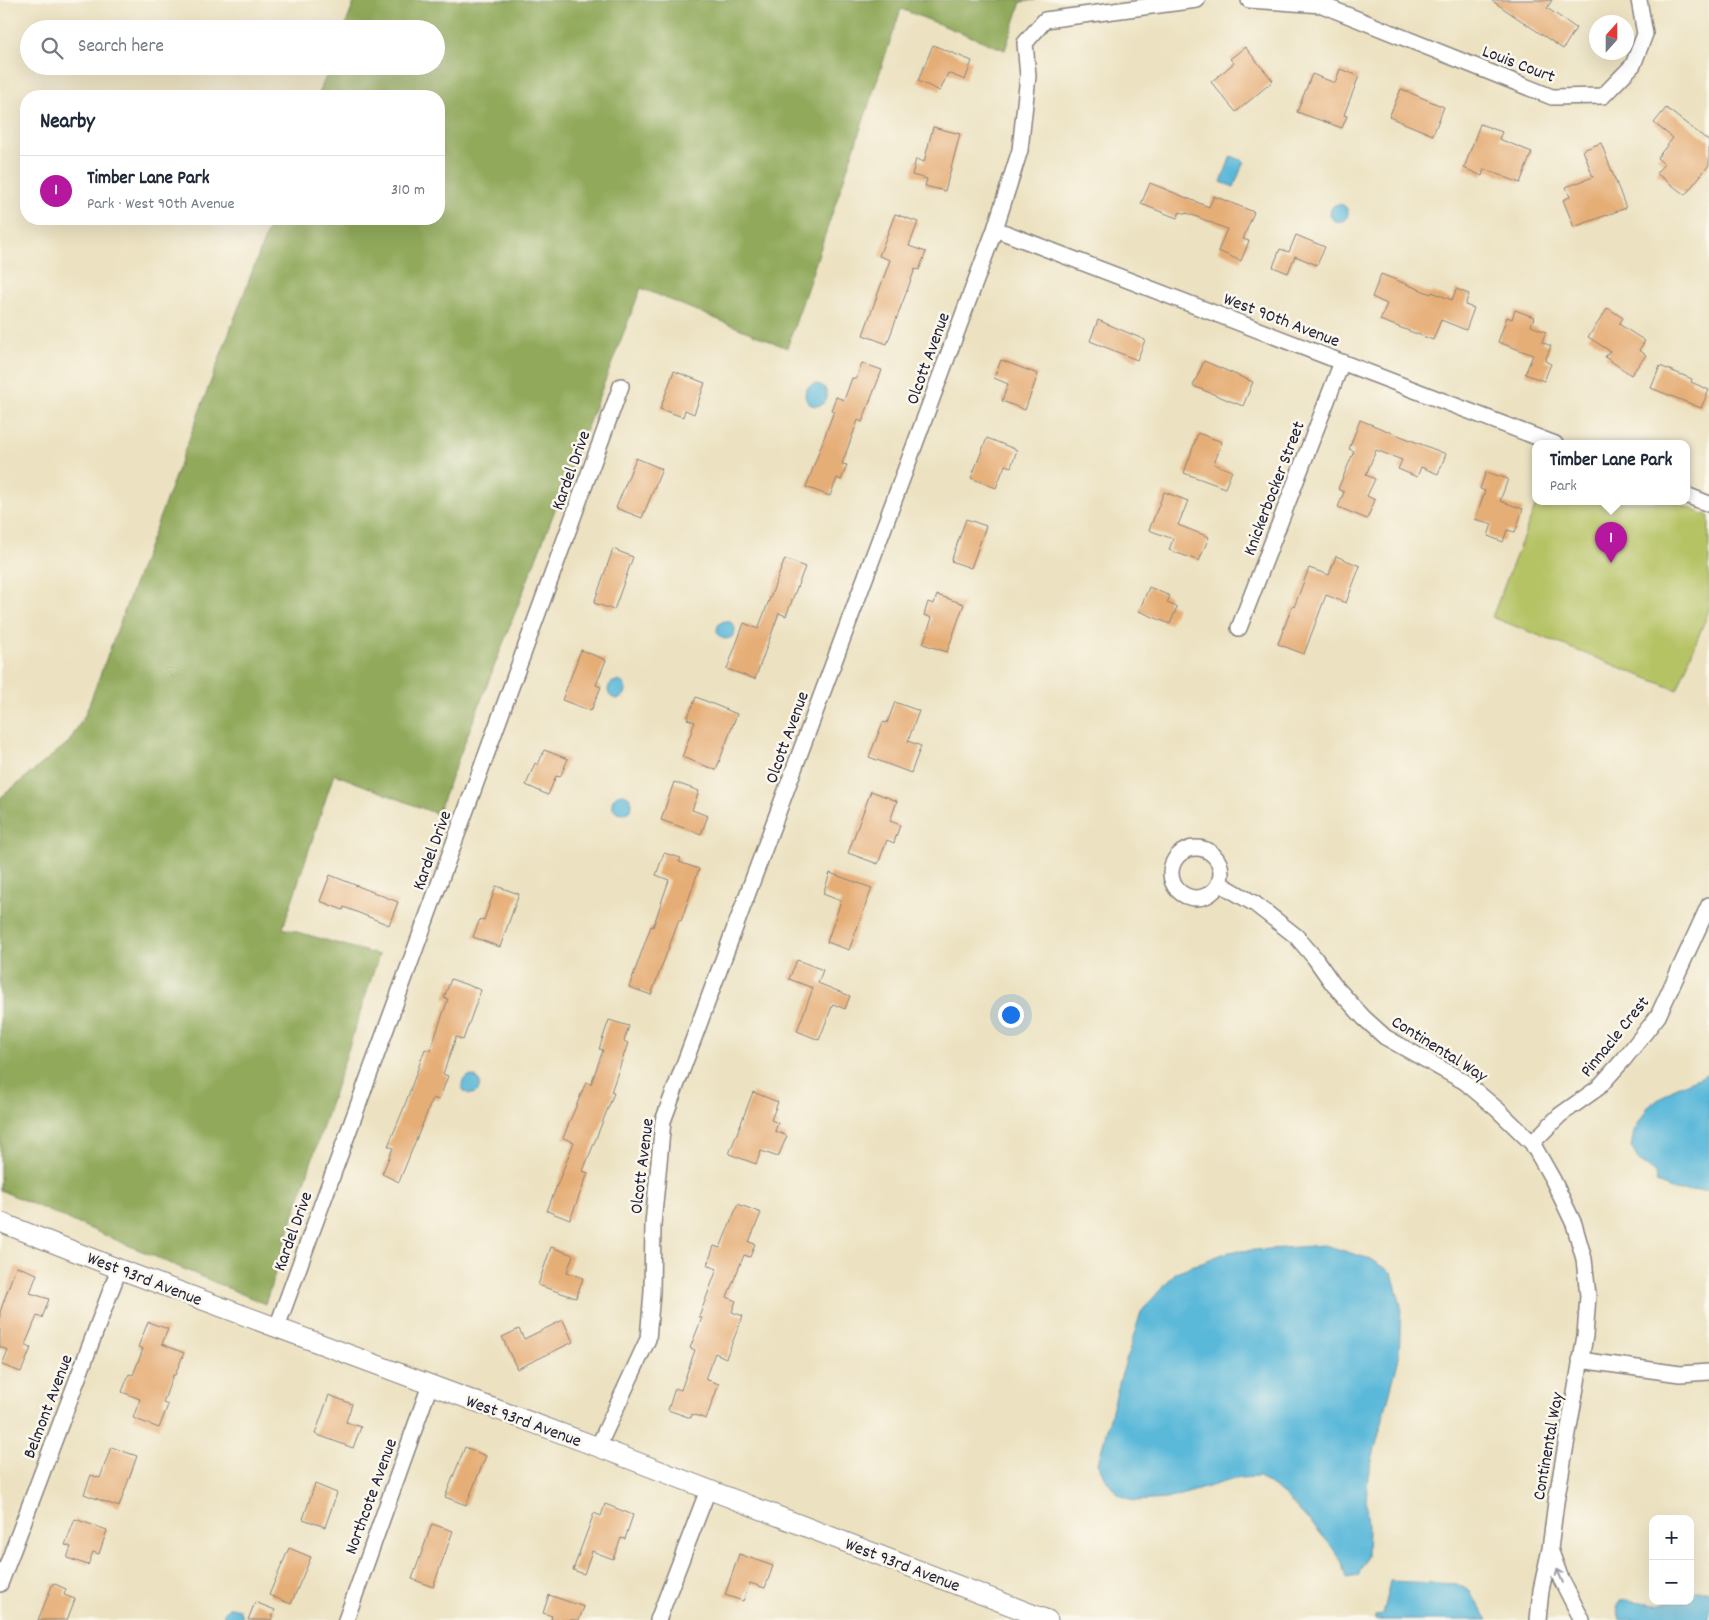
<!DOCTYPE html>
<meta charset="utf-8">
<style>
body{margin:0;font-family:Dekko,sans-serif;background:#f2f2f3;color:#1f2937}
.controls{position:absolute;right:15px;bottom:15px;display:grid;overflow:hidden;border-radius:10px;box-shadow:0 5px 20px #0002}
.controls button{width:45px;height:45px;display:grid;place-items:center;padding:0;border:0;border-bottom:1px solid #e0e1e3;background:#fff;color:#1f2937;font:25px sans-serif}
.compass{position:absolute;left:1589px;top:15px;width:45px;height:45px;border-radius:50%;background:#fff;box-shadow:0 5px 20px #0002;rotate:21deg}
.you{position:absolute;left:1010px;top:1014px;width:18px;height:18px;margin:-12px;border:4px solid #fff;border-radius:50%;background:#1a73e8;box-shadow:0 0 0 8px #1a73e833}
.badge{display:grid;place-items:center;width:32px;height:32px;border-radius:50%;background:#b5179e;color:#fff;font-size:16px;font-weight:700}
.pin{position:absolute;translate:-50% -41px;filter:drop-shadow(0 1px 2px #0008)}
.pin::after{content:'';position:absolute;top:26px;width:18px;height:15px;background:inherit;clip-path:polygon(0 0,100% 0,50% 100%)}
.popup{position:absolute;left:1532px;top:440px;width:158px;height:65px;box-sizing:border-box;display:grid;place-content:center;border-radius:10px;background:#fff;filter:drop-shadow(0 1px 4px #0005);font-size:16px;white-space:nowrap;color:#747a83}
.popup b{font-size:19px;color:#1f2937}
.popup::after{content:'';position:absolute;left:50%;top:100%;margin-left:-10px;border:10px solid transparent;border-top-color:#fff}
.list{margin:0;padding:0;list-style:none}
h2{display:flex;justify-content:space-between;align-items:center;height:65px;margin:0;padding:0 20px;font-size:21px}
h2 small{font-size:16px;font-weight:400;color:#747a83}
.list li{display:grid;grid-template-columns:32px 1fr auto;gap:15px;align-items:center;box-sizing:border-box;height:70px;padding:0 20px;border-top:1px solid #e0e1e3}
.list b{display:block;font-size:19px;white-space:nowrap}
.list p{margin:0;font-size:16px;white-space:nowrap;color:#747a83}
.list em{font-size:16px;font-style:normal;color:#747a83}
.icon{flex:none;width:28px;height:28px;fill:none;stroke:currentColor;stroke-width:2;stroke-linecap:round;stroke-linejoin:round}
.map{position:relative;flex:none;width:1709px;height:1620px;overflow:hidden}
.search{position:absolute;background:#fff;box-shadow:0 5px 20px #0002;left:20px;top:20px;width:425px;height:55px;display:flex;align-items:center;gap:12px;box-sizing:border-box;padding:0 18px;border-radius:28px;color:#747a83;font-size:19px}
.panel{position:absolute;background:#fff;box-shadow:0 5px 20px #0002;left:20px;top:90px;width:425px;height:135px;border-radius:20px}
.map>svg:first-child{display:block}
.green{fill:#b6c365;stroke:#6c7250}
.forest{fill:#90a95a;stroke:#59664a}
.water{fill:#5ab8d9;stroke:#3e6d8a}
.building{fill:#e6ae77}
.lines{fill:none;stroke-linecap:round;stroke-linejoin:round}
.minor-casing{stroke:#87827e;stroke-width:18}
.tertiary-casing{stroke:#87827e;stroke-width:21}
.minor{stroke:#fff;stroke-width:15}
.tertiary{stroke:#fff;stroke-width:19}
.oneway{stroke:#9c9ca7}
.labels{text-anchor:middle;stroke-width:5;stroke-linejoin:round;paint-order:stroke}
.street-label{font-size:18px;fill:#22223b;stroke:#fbf7ec}
</style>
<div class="map">
<svg width="1709" height="1620" viewBox="0 0 1709 1620">
<rect width="100%" height="100%" fill="#fbf7ec"/>
<filter id="ink" filterUnits="userSpaceOnUse"><feTurbulence type="fractalNoise" baseFrequency=".02" numOctaves="2"/><feDisplacementMap in="SourceGraphic" scale="10" xChannelSelector="R" yChannelSelector="G"/><feConvolveMatrix kernelMatrix="1 2 1 2 8 2 1 2 1" color-interpolation-filters="sRGB"/></filter>
<filter id="wash" filterUnits="userSpaceOnUse"><feTurbulence type="fractalNoise" baseFrequency=".0096" numOctaves="4" result="noise"/><feDisplacementMap in="SourceGraphic" scale="20" xChannelSelector="R" yChannelSelector="G"/><feGaussianBlur stdDeviation="1.12" result="paint"/><feColorMatrix in="noise" values="0 0 0 0 0 0 0 0 0 0 0 0 0 0 0 0 0 1.4 0 .05"/><feComposite in="paint" operator="in"/></filter>
<g filter="url(#wash)">
<rect width="100%" height="100%" fill="#ece2c1"/>
<path class="green" d="M1537,502H1674L1709,516V610L1677,690L1492,617Z"/>
<path class="forest" d="M355,0H1035L1021,2L1005,50L901,9L787,348L641,288L437,814L334,774L283,928L379,955L265,1304L0,1190V798L69,742L85,715L272,219H439V96H318L330,66H436V29H344Z"/>
<path class="water" d="M1231,156L1244,161L1234,187L1221,182Z
M1330 213a9 9 0 1 1 18 0a9 9 0 1 1-18 0Z
M805 395a11 11 0 1 1 22 0a11 11 0 1 1-22 0Z
M717 630a9 9 0 1 1 18 0a9 9 0 1 1-18 0Z
M608 690a9 9 0 1 1 18 0a9 9 0 1 1-18 0Z
M612 804a10 10 0 1 1 20 0a10 10 0 1 1-20 0Z
M1709,1073V1190L1677,1191L1656,1183L1655,1172L1639,1161L1631,1147L1634,1132L1647,1108L1671,1090Z
M462 1085a9 9 0 1 1 18 0a9 9 0 1 1-18 0Z
M1325,1245L1370,1259L1392,1273L1401,1306L1399,1358L1368,1475L1366,1502L1368,1528L1367,1556L1358,1576L1347,1578L1343,1564L1332,1547L1315,1527L1284,1495L1259,1477L1238,1478L1167,1499L1135,1501L1119,1495L1104,1477L1098,1463L1120,1380L1141,1312L1176,1272L1228,1252Z
M1390,1581L1457,1584L1469,1591L1488,1620H1375V1616L1382,1615Z
M1696,1591H1709V1620H1620L1617,1607L1619,1601L1628,1600L1655,1604L1671,1601H1690V1593Z
M232,1607L239,1609L242,1616L241,1620H224C223,1613 225,1609 232,1607Z"/>
<g id="blocks">
<path class="building" d="M1491,0H1552L1547,8L1576,28L1563,49Z
M933,45L972,61L965,80L948,73L940,91L918,81Z
M1245,47L1273,81L1236,112L1211,82L1234,63L1230,59Z
M1340,69L1359,76L1344,115L1347,116L1342,128L1297,112L1312,74L1335,83Z
M1401,89L1444,107L1433,135L1389,117Z
M1666,108L1709,141V165L1685,195L1656,173L1664,164L1657,158L1673,138L1654,123Z
M1480,124L1502,132L1499,139L1532,152L1520,183L1484,169L1482,176L1464,168Z
M933,127L960,134L945,191L925,186L927,179L912,175L916,159L924,162Z
M1601,143L1626,208L1574,227L1563,200L1570,197L1566,187L1593,177L1583,150Z
M1150,183L1209,207L1214,196L1254,212L1243,239L1249,241L1241,261L1218,251L1227,229L1187,213L1186,214L1180,212L1177,218L1141,204Z
M895,214L918,222L909,246L926,252L919,270L915,269L887,344L863,335L890,260L879,256Z
M1296,235L1325,247L1317,265L1295,256L1288,273L1273,267L1280,249L1289,252Z
M1381,274L1431,294L1432,292L1452,300L1456,289L1469,294L1465,305L1474,308L1466,330L1441,320L1433,340L1380,320L1387,304L1372,297Z
M1608,308L1623,318L1619,324L1645,341L1639,350L1646,355L1631,375L1605,357L1610,351L1588,337Z
M1515,310L1534,317L1531,326L1546,332L1542,342L1551,346L1545,361L1551,364L1544,381L1525,374L1533,355L1498,342L1507,317L1512,319Z
M1098,320L1145,340L1137,360L1090,341Z
M1001,360L1038,374L1025,410L1002,401L1008,384L994,378Z
M1204,361L1253,382L1243,406L1193,386Z
M862,363L882,370L862,422L858,420L842,464L847,465L841,480L837,478L830,496L806,487L834,411L831,410L836,397L844,400L852,378L856,379Z
M1660,366L1692,379L1691,382L1709,390L1701,408L1651,388Z
M674,371L705,383L694,414L685,410L683,417L660,409Z
M1360,420L1446,454L1438,474L1421,467L1417,477L1398,469L1402,460L1376,450L1366,475L1375,479L1367,496L1375,500L1367,519L1338,507L1344,492L1338,489L1354,451L1349,449Z
M1198,433L1222,442L1214,464L1232,471L1225,488L1184,473Z
M987,438L1017,450L1011,467L1005,465L996,488L971,478Z
M636,458L662,469L642,518L616,508Z
M1486,472L1508,479L1500,501L1523,509L1515,532L1507,530L1503,542L1488,536L1492,524L1475,519L1485,491L1480,489Z
M1164,492L1188,501L1178,525L1209,537L1199,561L1169,550L1173,539L1149,530Z
M966,519L986,526L971,568L951,561Z
M613,549L633,557L614,610L594,603Z
M1336,556L1360,566L1346,603L1326,595L1304,654L1278,644L1292,606L1294,607L1309,568L1329,575Z
M785,559L805,567L786,616L779,613L755,679L727,669L744,623L758,629Z
M1149,587L1170,596L1167,603L1177,607L1170,624L1139,611Z
M937,595L964,604L947,652L923,644L932,618L924,615L928,602L934,604Z
M581,650L606,660L596,685L601,687L591,711L562,700Z
M696,697L737,714L716,770L682,757L695,722L687,719Z
M895,702L919,711L908,741L921,746L911,773L869,757L883,722L887,723Z
M544,750L568,759L560,777L556,776L548,795L526,785L535,763L538,765Z
M674,782L699,791L692,810L708,816L701,834L661,820Z
M871,791L897,801L890,821L900,825L894,843L887,840L878,864L848,853Z
M664,853L681,858L679,862L699,869L681,921L679,920L651,995L629,987L651,926L653,927L669,880L656,875Z
M830,873L872,888L849,950L827,942L841,901L823,894Z
M330,875L398,902L389,925L344,907L343,910L320,901Z
M496,886L519,894L500,947L473,937L480,919L484,920Z
M797,960L823,970L818,983L850,996L845,1009L833,1004L819,1040L797,1031L813,988L789,979Z
M451,979L481,990L463,1040L456,1037L443,1074L448,1076L439,1100L433,1098L399,1182L382,1174L393,1148L388,1146L403,1110L425,1049L430,1051L448,999L444,998Z
M609,1020L629,1026L624,1041L628,1043L611,1092L614,1093L583,1171L588,1173L570,1220L547,1211L574,1142L563,1138L586,1082L591,1084L603,1050L599,1049Z
M753,1092L778,1102L771,1120L778,1123L775,1131L787,1136L778,1157L761,1151L756,1164L729,1154Z
M738,1204L761,1213L749,1242L755,1244L750,1257L744,1255L727,1297L736,1301L732,1312L743,1316L726,1358L715,1353L705,1379L719,1384L706,1419L692,1414L691,1418L668,1410L675,1388L681,1390L695,1350L690,1348L702,1318L699,1317L717,1269L707,1265L714,1246L720,1248Z
M551,1247L573,1255L567,1272L583,1278L576,1298L538,1285Z
M16,1266L37,1274L30,1293L49,1299L42,1318L37,1316L25,1345L31,1348L21,1372L2,1365L8,1350L0,1347V1312Z
M563,1320L573,1342L517,1369L502,1337L519,1329L524,1339Z
M148,1322L168,1329L162,1344L184,1353L175,1375H173L163,1403L168,1405L159,1428L133,1418L140,1399L122,1392L129,1374L133,1375L143,1349L138,1347Z
M329,1395L352,1404L346,1422L361,1427L353,1448L315,1434Z
M111,1447L137,1456L119,1507L84,1494L91,1475L100,1478Z
M465,1447L486,1456L466,1505L445,1497Z
M315,1484L337,1493L325,1527L303,1519Z
M605,1504L633,1515L625,1539L621,1538L613,1559L592,1551L584,1574L573,1570L594,1513L601,1516Z
M75,1519L107,1530L99,1554L93,1552L88,1565L67,1558L71,1547L65,1545Z
M432,1524L453,1531L433,1587L412,1579Z
M289,1548L311,1557L291,1604L269,1595Z
M739,1554L773,1566L765,1588L750,1583L743,1601L725,1595Z
M53,1583L66,1589L64,1595L75,1599L67,1620H38Z
M549,1595L584,1607L579,1620H551L552,1616L543,1613Z
M255,1602L275,1610L271,1620H248Z"/>
</g>
</g>
<g filter="url(#ink)">
<use href="#blocks" fill-opacity="0" stroke="#87827e" stroke-width="1"/>
<g class="lines">
<g class="minor-casing">
<path id="minor" d="M1249,0L1322,5L1552,97L1603,96L1633,65L1645,34L1639,0
M995,229L1555,444
M1686,495L1709,504
M1239,628L1342,362
M1171 873a25 25 0 1 1 50 0a25 25 0 1 1-50 0Z
M1219,883L1255,904L1296,936L1314,957L1333,984L1364,1018L1385,1037L1465,1082L1498,1110L1532,1143L1553,1180L1574,1224L1584,1259L1588,1296L1585,1336L1556,1502L1550,1549
M1532,1143L1560,1115L1598,1088L1624,1059L1658,1016L1709,905
M277,1327L621,386
M1580,1360L1680,1374L1709,1372
M598,1447L648,1339L652,1292L653,1224L663,1121L995,229L1020,150L1028,76L1025,43L1045,20L1197,0
M0,1584L119,1269
M346,1620L430,1385
M658,1620L708,1490
M1538,1620L1541,1590L1550,1549L1561,1579L1582,1620"/>
</g>
<g class="tertiary-casing">
<path id="tertiary" d="M0,1222L119,1269L598,1447L1048,1620"/>
</g>
<use href="#minor" class="minor"/>
<use href="#tertiary" class="tertiary"/>
</g>
<defs><path id="oneway-shaft" d="M-6 0H5M1.5-3L5.5 0L1.5 3" fill="none" stroke-width="1.6" stroke-linecap="round" stroke-linejoin="round" transform="scale(1.25)"/></defs>
<use class="oneway" href="#oneway-shaft" transform="translate(1560 1576) rotate(-113)"/>
</g>
<g class="labels">
<g class="street-label">
<text transform="translate(1519 63) rotate(21)" y="6">Louis Court</text>
<text transform="translate(1282 319) rotate(21)" y="6">West 90th Avenue</text>
<text transform="translate(927 358) rotate(-70)" y="6">Olcott Avenue</text>
<text transform="translate(570 470) rotate(-70)" y="6">Kardel Drive</text>
<text transform="translate(1273 488) rotate(-69)" y="6">Knickerbocker Street</text>
<text transform="translate(786 737) rotate(-70)" y="6">Olcott Avenue</text>
<text transform="translate(431 850) rotate(-70)" y="6">Kardel Drive</text>
<text transform="translate(1614 1036) rotate(-51)" y="6">Pinnacle Crest</text>
<text transform="translate(1440 1048) rotate(32)" y="6">Continental Way</text>
<text transform="translate(641 1166) rotate(-83)" y="6">Olcott Avenue</text>
<text transform="translate(292 1231) rotate(-70)" y="6">Kardel Drive</text>
<text transform="translate(145 1278) rotate(21)" y="6">West 93rd Avenue</text>
<text transform="translate(47 1406) rotate(-69)" y="6">Belmont Avenue</text>
<text transform="translate(524 1420) rotate(20)" y="6">West 93rd Avenue</text>
<text transform="translate(1547 1446) rotate(-80)" y="6">Continental Way</text>
<text transform="translate(370 1496) rotate(-70)" y="6">Northcote Avenue</text>
<text transform="translate(903 1564) rotate(21)" y="6">West 93rd Avenue</text>
</g>
</g>
</svg>
<div class="controls">
<button>+</button>
<button>−</button>
</div>
<svg class="compass" viewBox="-18 -18 36 36"><path d="M0-13l5 13h-10z" fill="#e53935"/><path d="M0 13l5-13h-10z" fill="#747a83"/></svg>
<div class="you"></div>
<div class="pin badge" style="left:1611px;top:563px">1</div>
<div class="popup"><b>Timber Lane Park</b>Park</div>
<div class="search"><svg class="icon" aria-label="search" viewBox="0 0 24 24"><circle cx="10" cy="10" r="6"/><path d="M15 15l6 6"/></svg>Search here</div>
<section class="panel">
<h2>Nearby<small></small></h2>
<ul class="list">
<li><span class="badge">1</span><div><b>Timber Lane Park</b><p>Park · West 90th Avenue</p></div><em>310 m</em></li>
</ul>
</section>
</div>
